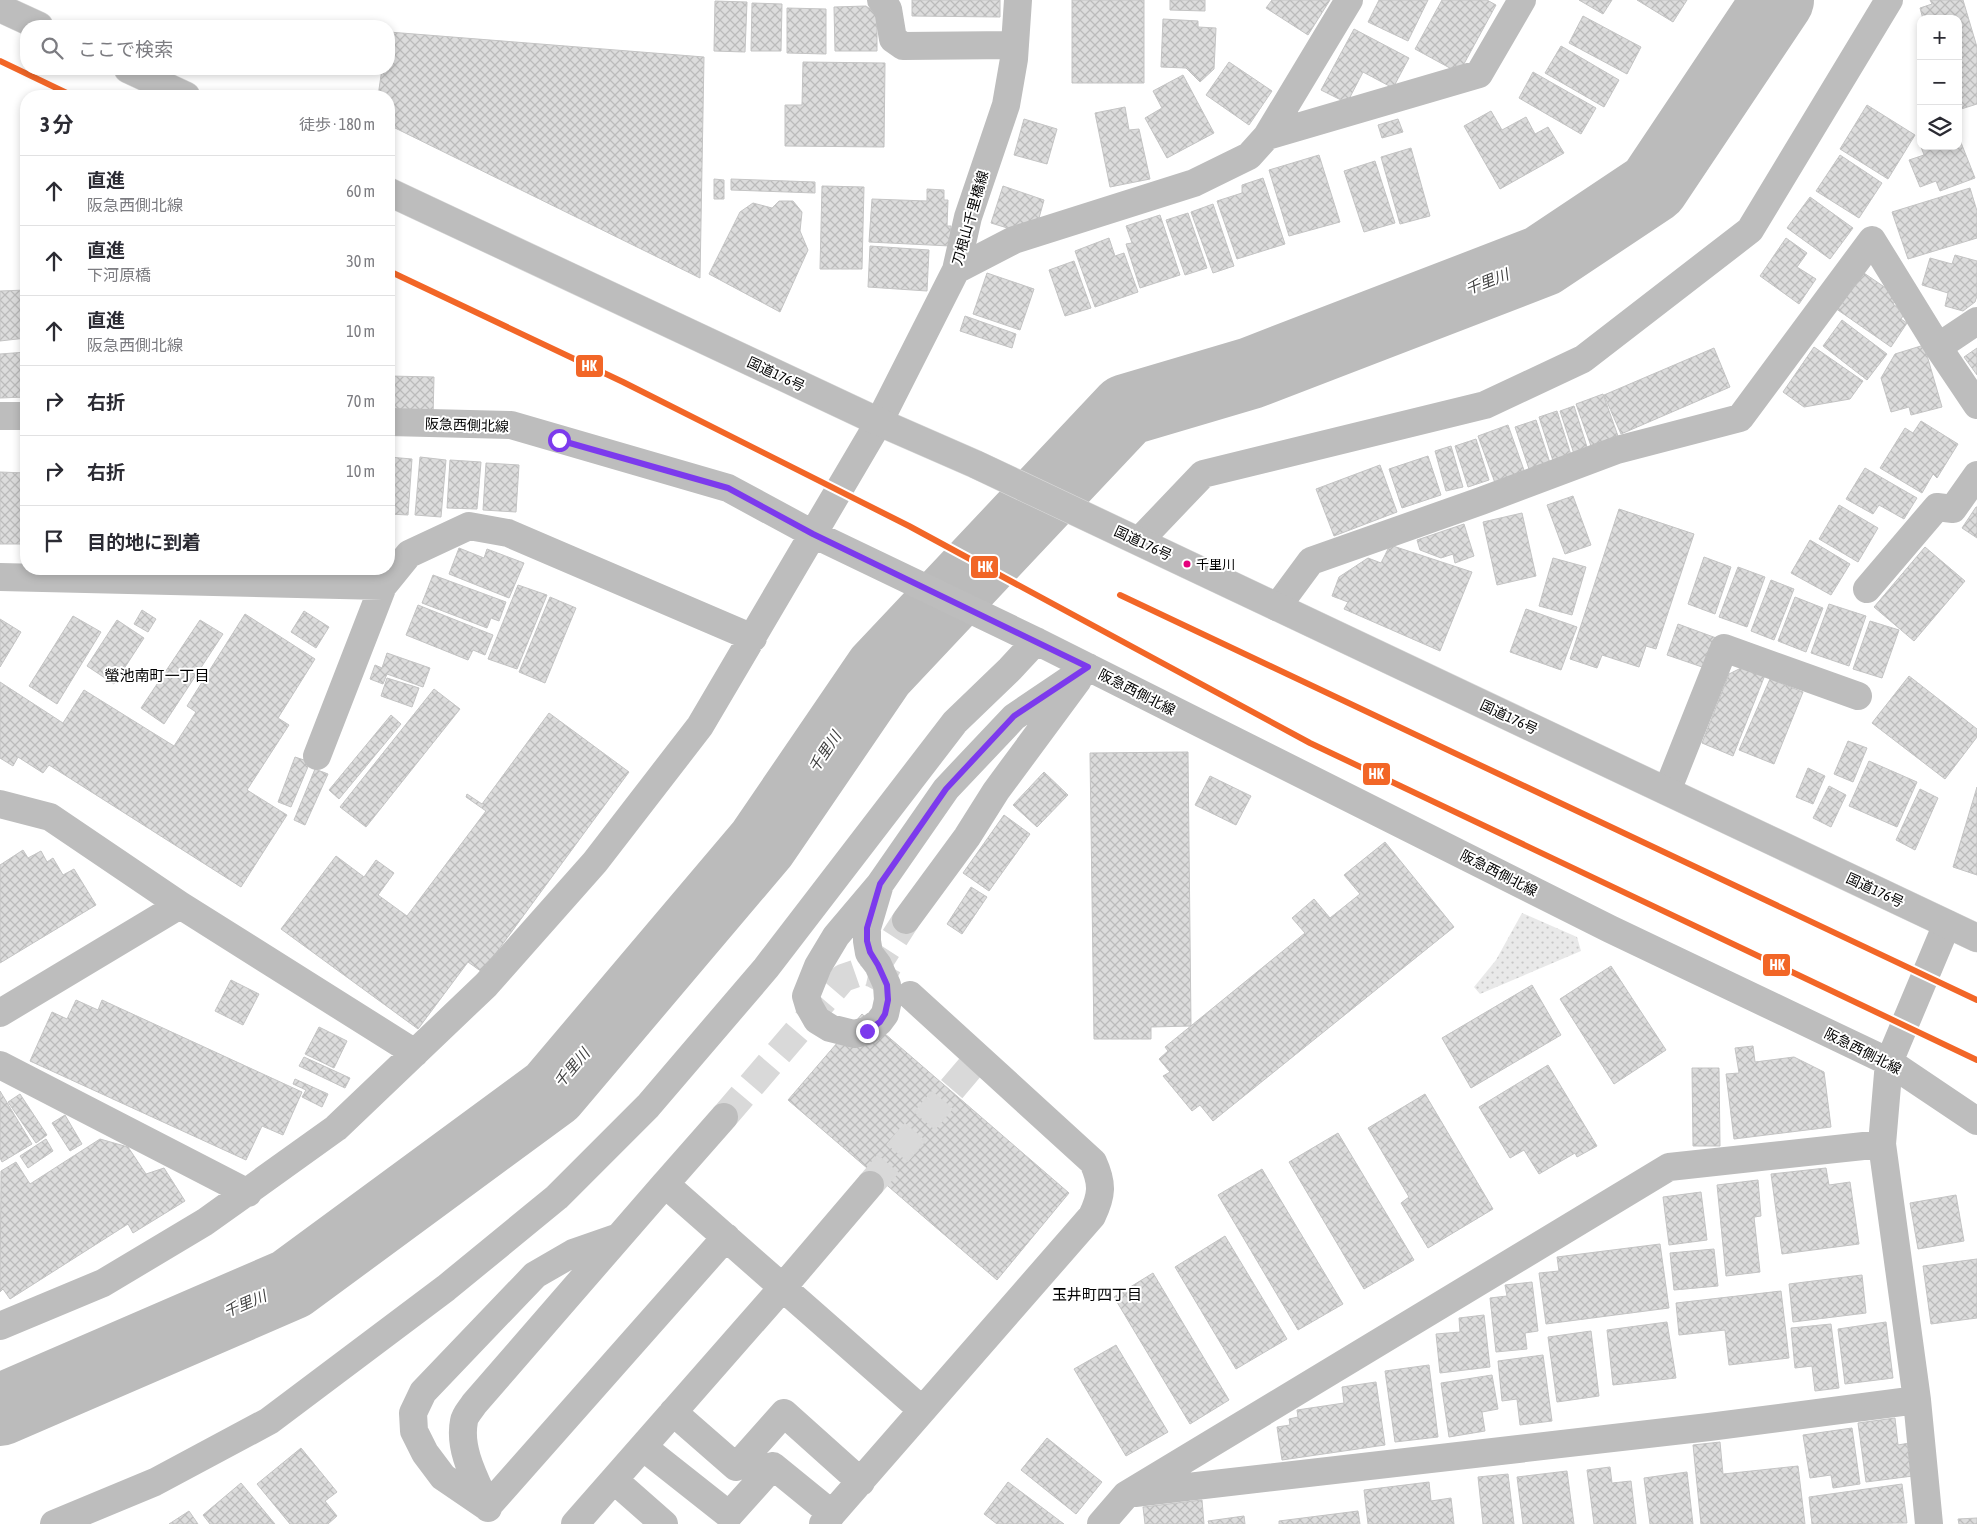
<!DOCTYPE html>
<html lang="ja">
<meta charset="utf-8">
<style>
body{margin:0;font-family:"Asap Condensed","Noto Sans JP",sans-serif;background:#f2f2f3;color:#2b2b33}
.controls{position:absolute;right:15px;top:15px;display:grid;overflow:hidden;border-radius:10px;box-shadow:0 2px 8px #0003}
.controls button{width:45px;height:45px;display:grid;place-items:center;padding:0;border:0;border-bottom:1px solid #e1e1e2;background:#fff;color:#2b2b33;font:25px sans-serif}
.stop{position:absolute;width:15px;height:15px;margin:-11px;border:4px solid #7c3aed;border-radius:50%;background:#fff}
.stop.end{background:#7c3aed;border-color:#fff;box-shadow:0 1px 5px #0008}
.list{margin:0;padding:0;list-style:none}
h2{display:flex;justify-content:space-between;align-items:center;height:65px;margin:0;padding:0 20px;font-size:21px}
h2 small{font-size:16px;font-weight:400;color:#7c7c81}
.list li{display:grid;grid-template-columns:32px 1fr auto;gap:15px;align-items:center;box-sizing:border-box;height:70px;padding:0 20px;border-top:1px solid #e1e1e2}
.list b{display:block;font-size:19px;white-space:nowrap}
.list p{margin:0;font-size:16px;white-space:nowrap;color:#7c7c81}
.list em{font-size:16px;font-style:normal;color:#7c7c81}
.icon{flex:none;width:28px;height:28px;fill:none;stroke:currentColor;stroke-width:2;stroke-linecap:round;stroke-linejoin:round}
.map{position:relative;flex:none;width:1977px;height:1524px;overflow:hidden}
.search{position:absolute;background:#fff;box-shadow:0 2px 8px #0003;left:20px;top:20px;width:375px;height:55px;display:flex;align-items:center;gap:12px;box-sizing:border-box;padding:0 18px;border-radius:20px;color:#7c7c81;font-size:19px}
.panel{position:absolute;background:#fff;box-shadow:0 2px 8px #0003;left:20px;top:90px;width:375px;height:485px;border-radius:20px}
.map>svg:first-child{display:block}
.park{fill:url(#park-dots)}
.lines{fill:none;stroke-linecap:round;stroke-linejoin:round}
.river{stroke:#bbb;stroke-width:72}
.building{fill:url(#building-cross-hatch);stroke:#c4c4c4}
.minor-tunnel{stroke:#d9d9d9;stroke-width:28;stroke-dasharray:28 14;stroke-linecap:butt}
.highway-casing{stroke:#dbdbdb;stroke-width:29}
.minor{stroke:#bdbdbd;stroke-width:28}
.highway{stroke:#bdbdbd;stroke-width:28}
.rail-1-casing{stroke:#fff;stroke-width:10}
.rail-1{stroke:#f26627;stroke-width:6}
.route{stroke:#7c3aed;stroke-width:6}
.bus-dot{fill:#e5007d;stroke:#fff;stroke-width:2}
.labels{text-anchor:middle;stroke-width:4;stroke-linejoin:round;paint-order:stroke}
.bus-label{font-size:13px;fill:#000;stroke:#fff;text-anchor:start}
.street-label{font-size:14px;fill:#000;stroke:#fff}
.water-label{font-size:15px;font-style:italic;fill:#3f3f3f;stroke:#fff}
.neighbourhood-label{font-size:15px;fill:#000;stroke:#fff}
.line-badge{stroke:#fff;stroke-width:2}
.badge-label{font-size:14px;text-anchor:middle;font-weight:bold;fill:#fff}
</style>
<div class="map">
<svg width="1977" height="1524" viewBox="0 0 1977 1524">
<defs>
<pattern id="park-dots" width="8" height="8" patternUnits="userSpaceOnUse" patternTransform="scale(1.25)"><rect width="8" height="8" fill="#e9e9e9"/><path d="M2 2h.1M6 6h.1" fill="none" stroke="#c6c6c6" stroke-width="1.8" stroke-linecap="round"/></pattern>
<pattern id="building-cross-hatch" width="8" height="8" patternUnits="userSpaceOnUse" patternTransform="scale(1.25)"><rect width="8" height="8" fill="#dcdcdc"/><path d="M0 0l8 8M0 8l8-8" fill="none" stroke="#bbb"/></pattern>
</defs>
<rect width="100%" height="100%" fill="#fff"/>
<path class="park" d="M1522,913L1577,937L1581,951L1480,994L1474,987L1496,960Z"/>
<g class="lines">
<path class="river" d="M0,1410L291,1284L552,1092L762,844L880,671L1126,410L1251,373L1542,261L1653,187L1778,0"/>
</g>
<path class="building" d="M912,0H1000V17L912,16Z
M1072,0H1144V83H1072Z
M1170,0H1205V11L1170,10Z
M1272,0H1330L1308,35L1266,8Z
M1379,0H1428L1408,41L1368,22Z
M1442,0H1487L1496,5L1459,73L1415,49Z
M1579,0H1612L1603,14Z
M1637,0H1687L1673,22Z
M1930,0H1963L1977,47V104L1958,110V19H1923L1920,8L1932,4Z
M715,1L747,2L745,52L714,51Z
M752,3L782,4L781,51H751Z
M866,6L877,14V51H835L834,7Z
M787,8L826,9V54L787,53Z
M1583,16L1641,47L1627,74L1569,43Z
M1163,19L1198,21V27L1216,28L1214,69L1200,82L1186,68L1161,67Z
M1354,29L1409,58L1393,88L1363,72L1347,103L1321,90Z
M389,32L704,57L700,278L389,125V96H378L382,69H389Z
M1561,46L1619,80L1604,107L1545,73Z
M803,62L885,63L884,147L785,146V105H802Z
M1229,62L1272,91L1249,125L1206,95Z
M1533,72L1596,108L1581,134L1519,98Z
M1183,75L1214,133L1167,158L1145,118L1162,108L1153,91Z
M1867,105L1915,135L1888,179L1840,149Z
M1125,107L1129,130L1139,129L1150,179L1110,187L1095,113Z
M1491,111L1502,130L1526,117L1535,134L1548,127L1564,153L1500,189L1464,126Z
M1024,119L1057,129L1047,164L1014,155Z
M1398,119L1403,132L1382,138L1378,125Z
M1958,135L1975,178L1940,191L1936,181L1920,187L1909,160L1924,155L1920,144L1921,146H1958Z
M1411,148L1430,216L1400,224L1381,157Z
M1319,155L1340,222L1289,236L1269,170Z
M1840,155L1882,183L1859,218L1816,191Z
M1375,161L1395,223L1364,232L1344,171Z
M1263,178L1285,244L1237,259L1217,201L1242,193V185Z
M714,179L724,180V199H714Z
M731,179L815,182V193L731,190Z
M822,186L864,187L862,269H820Z
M1003,186L1044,200L1039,218L1014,230L991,223Z
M1970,188L1977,211V238L1908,259L1892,212Z
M927,189L944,190V200H948L947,226H951L950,246L869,242L872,199L927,201Z
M1810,197L1853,228L1830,259L1787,228Z
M779,201H793L802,212L800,231L808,250L780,312L709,274L740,212L753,203L772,208Z
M1213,204L1234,266L1213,273L1191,212Z
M1188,213L1207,268L1185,275L1166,220Z
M1160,215L1180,275L1140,288L1126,244L1132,243L1126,226Z
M1109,238L1115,256L1124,253L1138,292L1095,307L1075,251Z
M1786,238L1807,253L1797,267L1816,279L1799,304L1760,276Z
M870,246L929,250L927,291L868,287Z
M1955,255L1977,261V296L1975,302L1963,311L1945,306L1948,293L1922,285L1930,258L1952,264Z
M1074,261L1091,308L1065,316L1049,270Z
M1861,271L1899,297L1893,304L1905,313L1901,319L1907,323L1891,347L1835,308Z
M987,273L1034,289L1020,330L973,314Z
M26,290V338L0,341V291Z
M965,316L1016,334L1012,348L960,331Z
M1842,320L1887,354L1867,380L1823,346Z
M1924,345L1942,407L1911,415L1909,407L1891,412L1881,378L1895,354Z
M1814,347L1863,381L1850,399L1804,407L1783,392Z
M1714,348L1730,387L1621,434L1604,395Z
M1977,348V375L1964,357Z
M26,352V397L0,398V354Z
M389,376L434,377L433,416L389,414Z
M1603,394L1618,436L1591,446L1576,404Z
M1574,406L1588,450L1574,454L1560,411Z
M1557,411L1572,458L1554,464L1539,417Z
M1536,420L1551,466L1530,472L1515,427Z
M1921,421L1958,444L1937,478L1933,474L1922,493L1880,468L1905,428L1913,433Z
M1508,425L1525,473L1495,483L1478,436Z
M1476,439L1489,480L1468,487L1455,446Z
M1451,446L1463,487L1446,491L1435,451Z
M1428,456L1441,495L1402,508L1389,469Z
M389,457L412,459L408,515L389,514Z
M420,457L446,460L441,517L415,515Z
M450,460L481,462L477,509L447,508Z
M486,463L519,465L516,512L483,510Z
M1380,465L1397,512L1334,536L1316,489Z
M1865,468L1917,498L1904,519L1879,505L1873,514L1846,499Z
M0,472L26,473V544H0Z
M1573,496L1591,545L1565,554L1547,505Z
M1839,505L1878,528L1858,562L1819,539Z
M1976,507H1977V538L1962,528Z
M1619,509L1694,534L1656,649L1646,646L1639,667L1602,655L1597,668L1570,659Z
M1522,513L1536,576L1497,585L1483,522Z
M1464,524L1474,556L1455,563L1453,554L1441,558L1420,550L1417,540Z
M1810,540L1850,564L1831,595L1791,573Z
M1390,545L1472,572L1440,651L1344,609L1348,602L1332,596L1339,577L1368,558L1381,563Z
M1925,547L1965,581L1914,641L1874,607Z
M459,548L484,558L487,549L524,563L509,598L449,574Z
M1704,557L1731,567L1715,614L1688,604Z
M1553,558L1586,567L1572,615L1539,606Z
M1738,567L1765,577L1747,627L1719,617Z
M433,575L506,602L499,621L491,618L487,628L422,603Z
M1771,580L1794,589L1774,640L1751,631Z
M518,585L547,595L517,669L488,659Z
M550,597L576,608L545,683L519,672Z
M1795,597L1823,608L1806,652L1778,641Z
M1829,604L1866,616L1849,666L1811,653Z
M418,605L493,635L485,655L473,650L468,660L406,635Z
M1526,609L1577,627L1561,670L1510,652Z
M142,610L156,619L148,632L134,624Z
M304,611L329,627L316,648L291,632Z
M245,614L315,659L278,718L289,725L247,790L287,815L241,887L49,765L43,773L18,757L13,766L0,758V682L63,723L84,690L174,746L196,712L187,706Z
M73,616L101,632L57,704L29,686Z
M0,619L21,632L0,667Z
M117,620L144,638L114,684L87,666Z
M200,620L223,634L164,724L141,708Z
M1870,621L1899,630L1882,678L1853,669Z
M1678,624L1719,639L1708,669L1667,655Z
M387,653L430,668L423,687L387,674L383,684L370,679L375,665L382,668Z
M1743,667L1765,675L1733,756L1702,743L1729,674Z
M1909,676L1977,729V737L1945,779L1872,723Z
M387,678L419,688L412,707L381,696Z
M1770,679L1803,692L1774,764L1739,750Z
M434,689L460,709L366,827L340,807Z
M549,713L629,772L482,972L468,962L418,1029L281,929L336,856L364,877L376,860L394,873L378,895L407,916L486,811L466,797L467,794L482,804Z
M391,715L401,724L339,799L329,790Z
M1848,741L1867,748L1853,782L1834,774Z
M1188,752L1191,1026L1151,1027V1039H1094L1090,753Z
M295,757L310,762L291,807L278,802Z
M1869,761L1917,782L1897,827L1849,806Z
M1808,768L1825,776L1813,804L1796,797Z
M315,769L328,774L305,825L294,820Z
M1044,772L1068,795L1037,827L1013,805Z
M1210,776L1251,796L1236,825L1195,805Z
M1829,786L1846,795L1831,827L1813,818Z
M1977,787V875L1953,867Z
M1920,789L1938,798L1915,850L1896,840Z
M1004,815L1030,834L989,891L963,873Z
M1385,842L1454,927L1213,1121L1200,1105L1192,1111L1163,1076L1170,1072L1159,1059L1168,1051L1165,1047L1305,933L1292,918L1314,899L1330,918L1360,894L1344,875Z
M23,850L28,858L41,851L47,862L53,858L63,875L74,869L96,905L0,963V865Z
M971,887L987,897L962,934L947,924Z
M1611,966L1666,1050L1614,1084L1560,999Z
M231,980L259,994L243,1025L215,1011Z
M1532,985L1561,1035L1471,1088L1442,1038Z
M76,1000L98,1010L102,1000L302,1092L283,1135L262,1126L246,1160L30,1061L52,1012L67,1019Z
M862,1014L1069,1193L997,1280L788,1100Z
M319,1027L347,1041L334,1068L305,1054Z
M1753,1046L1755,1062L1794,1057L1824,1072L1831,1127L1734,1139L1726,1074L1739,1073L1735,1048Z
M304,1057L350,1078L345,1088L299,1066Z
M1548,1065L1597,1146L1577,1157L1575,1153L1539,1174L1524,1150L1510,1158L1479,1107Z
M1692,1068H1719L1720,1146H1693Z
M295,1079L328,1094L322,1107L302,1097L306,1090L293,1084Z
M0,1091L32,1144L2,1162L0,1158Z
M20,1094L47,1135L36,1143L8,1102Z
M1425,1094L1493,1209L1428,1248L1401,1203L1409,1197L1368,1128Z
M65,1115L82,1144L70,1151L52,1123Z
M1338,1133L1414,1260L1364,1289L1289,1162Z
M46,1139L53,1151L28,1168L20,1156Z
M100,1139L128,1147L146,1174L164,1168L185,1201L133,1233L128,1224L10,1299L3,1289L0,1292L1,1171L16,1162L30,1184Z
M1826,1168L1829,1185L1850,1182L1859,1244L1782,1254L1771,1174Z
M1262,1169L1343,1304L1298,1330L1218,1195Z
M1758,1180L1761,1216L1754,1217L1760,1272L1726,1276L1717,1185Z
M1701,1192L1707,1240L1669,1245L1663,1197Z
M1956,1195L1964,1241L1918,1249L1910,1203Z
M1225,1236L1287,1339L1236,1369L1175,1267Z
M1660,1244L1669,1308L1546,1324L1539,1273L1559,1271L1557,1257Z
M1714,1249L1718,1286L1674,1290L1670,1253Z
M1977,1259V1318L1931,1324L1923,1266Z
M1153,1273L1229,1400L1190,1424L1114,1297Z
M1862,1275L1866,1313L1793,1322L1789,1284Z
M1532,1282L1538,1331L1525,1333L1527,1349L1496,1352L1490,1298L1507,1296L1505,1285Z
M1781,1291L1789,1358L1729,1365L1725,1330L1679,1335L1676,1303Z
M1484,1315L1490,1367L1440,1373L1436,1334L1460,1332L1459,1318Z
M1667,1322L1676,1378L1613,1385L1607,1330Z
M1886,1322L1893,1378L1845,1384L1838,1329Z
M1831,1324L1839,1388L1815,1391L1812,1366L1795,1368L1791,1328Z
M1591,1331L1599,1396L1557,1402L1548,1337Z
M1116,1345L1168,1432L1126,1456L1074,1369Z
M1543,1355L1552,1421L1520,1425L1517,1399L1502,1401L1498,1361Z
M1429,1365L1438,1437L1395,1442L1385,1371Z
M1492,1375L1498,1409L1482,1412L1485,1431L1449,1437L1441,1383Z
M1376,1382L1385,1445L1282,1460L1277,1427L1290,1425L1289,1419L1298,1417L1297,1410L1344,1403L1342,1387Z
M1895,1418L1898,1445L1909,1443L1913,1476L1866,1482L1858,1423Z
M1852,1428L1860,1484L1833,1488L1831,1475L1810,1478L1803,1435Z
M1047,1438L1102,1482L1076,1514L1021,1470Z
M1720,1442L1723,1474L1798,1466L1805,1524H1701L1693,1445Z
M301,1448L337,1492L325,1501L337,1516L328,1524H290L257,1484Z
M1610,1467L1612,1483L1631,1481L1636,1524H1594L1587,1470Z
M1567,1471L1574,1524H1523L1517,1477Z
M1687,1472L1693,1524H1650L1644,1478Z
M1508,1474L1514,1524H1483L1478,1477Z
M1008,1482L1064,1524H997L984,1514Z
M1429,1482L1431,1501L1451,1498L1454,1524H1368L1364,1490Z
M241,1483L275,1524H210L203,1515Z
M1902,1484L1907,1523L1812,1524L1809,1497Z
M1202,1500L1204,1524H1145L1143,1507Z
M189,1511L198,1524H169Z
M1358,1511L1360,1524H1279V1521Z
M1244,1516L1245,1524H1209L1208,1521Z
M1977,1518V1524H1959L1958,1519Z"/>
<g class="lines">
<path class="minor-tunnel" d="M872,973L906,920
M724,1117L843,978L863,971L872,973L898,987
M870,1185L979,1057"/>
<g class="highway-casing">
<path id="highway" d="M0,8L39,26
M128,69L186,96
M389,192L879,422L975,464L1977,938"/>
</g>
<path class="minor" d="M881,0L888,9L893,39L903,46L1015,45
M1267,136L1479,74L1522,0
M956,270L1014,240L1194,183L1249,156L1267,136L1349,0
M1938,347L1977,405
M0,416H26
M389,422L511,425L728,488L813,534L1036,641L1610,929L1889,1062L1977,1121
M1139,541L1203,474L1485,405L1583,359L1750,230L1889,0
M0,577L383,586L409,554L469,526L508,533L753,638
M1867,589L1937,507L1953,509L1977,475
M1277,607L1311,561L1481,501L1617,450L1740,418L1872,240L1938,347L1977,321
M317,756L383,586
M1667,791L1724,648L1858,696
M0,804L50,817L180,905L415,1053
M880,884L867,928V941L869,953L878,965L887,985L888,1000L885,1014L879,1022L867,1031L854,1034L830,1028L817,1020L809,1006L806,996L818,966L836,936L880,884L946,789L1014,717L1088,667
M906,920L967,837L996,791L1078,680
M0,1013L180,905
M0,1065L248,1193
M665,1184L724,1117
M619,1237L573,1253L535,1275L423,1392L413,1413L414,1431L425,1453L443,1477L487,1507L726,1237
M0,1326L103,1283L205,1222L336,1128L486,985L595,862L700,726L879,422L956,270L968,217L1006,105L1014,59L1018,0
M673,1412L736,1467L784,1413L861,1482
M643,1447L729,1515L773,1466L832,1514
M614,1480L664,1524
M1135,1493L1709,1427L1917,1400
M488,1508C477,1482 458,1451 464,1421C465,1415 471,1409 474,1404L665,1184L922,1410
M54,1524L155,1482L269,1421L446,1288L557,1197L648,1106L766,968L955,722L1010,669L1036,641
M575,1524L783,1287L870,1185
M823,1524L1092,1216C1102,1195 1103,1184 1093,1162L910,995
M1101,1524L1126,1495L1669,1167L1882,1144
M1929,1524L1917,1400L1882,1144L1889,1062L1947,924"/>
<use href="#highway" class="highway"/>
<g class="rail-1-casing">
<path id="rail-1" d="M0,61L73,96
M389,271L623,382L909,526L1310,743L1977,1060
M1120,595L1977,1000"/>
</g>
<use href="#rail-1" class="rail-1"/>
</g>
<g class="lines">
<path class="route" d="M559,440L728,488L813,534L1088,667L1014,716L946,789L880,884L867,928V941L870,952L878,965L887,985L888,1000L885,1014L880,1022L867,1031"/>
</g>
<circle class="bus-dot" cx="1187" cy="564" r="4.5"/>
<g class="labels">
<g class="bus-label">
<text x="1196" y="569">千里川</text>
</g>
<g class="street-label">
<text transform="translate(970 218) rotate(-74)" y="5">刀根山千里橋線</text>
<text transform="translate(776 374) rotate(25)" y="5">国道176号</text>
<text transform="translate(467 425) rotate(2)" y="5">阪急西側北線</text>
<text transform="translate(1143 543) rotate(25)" y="5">国道176号</text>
<text transform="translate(1137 692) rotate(27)" y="5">阪急西側北線</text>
<text transform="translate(1509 717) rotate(25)" y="5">国道176号</text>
<text transform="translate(1499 873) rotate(27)" y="5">阪急西側北線</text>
<text transform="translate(1875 890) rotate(25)" y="5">国道176号</text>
<text transform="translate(1863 1051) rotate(27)" y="5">阪急西側北線</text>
</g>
<g class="water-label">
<text transform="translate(1487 282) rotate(-21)" y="5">千里川</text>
<text transform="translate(825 752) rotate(-56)" y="5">千里川</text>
<text transform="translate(572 1068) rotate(-50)" y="5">千里川</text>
<text transform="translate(245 1304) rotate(-23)" y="5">千里川</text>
</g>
<g class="neighbourhood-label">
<text x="157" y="681">螢池南町一丁目</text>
<text x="1097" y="1300">玉井町四丁目</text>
</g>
</g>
<g class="line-badge">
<rect x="575" y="354" width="29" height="24" rx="5" fill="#f26627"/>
<rect x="970" y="555" width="29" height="24" rx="5" fill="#f26627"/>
<rect x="1362" y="762" width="29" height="24" rx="5" fill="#f26627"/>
<rect x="1762" y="953" width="29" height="24" rx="5" fill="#f26627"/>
</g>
<g class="badge-label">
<text x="589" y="371">HK</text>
<text x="985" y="572">HK</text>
<text x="1376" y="779">HK</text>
<text x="1777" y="970">HK</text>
</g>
</svg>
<div class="controls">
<button>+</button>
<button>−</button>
<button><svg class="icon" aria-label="layers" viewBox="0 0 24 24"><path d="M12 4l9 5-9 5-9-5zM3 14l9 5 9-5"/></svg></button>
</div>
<div class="stop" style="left:559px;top:440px"></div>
<div class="stop end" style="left:867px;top:1031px"></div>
<div class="search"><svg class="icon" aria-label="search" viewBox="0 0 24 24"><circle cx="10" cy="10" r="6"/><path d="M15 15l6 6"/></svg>ここで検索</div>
<section class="panel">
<h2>3 分<small>徒歩 · 180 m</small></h2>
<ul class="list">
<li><svg class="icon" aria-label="ahead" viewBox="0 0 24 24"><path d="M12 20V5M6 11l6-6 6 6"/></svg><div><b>直進</b><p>阪急西側北線</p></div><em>60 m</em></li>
<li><svg class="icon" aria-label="ahead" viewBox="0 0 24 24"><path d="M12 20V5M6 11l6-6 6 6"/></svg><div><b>直進</b><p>下河原橋</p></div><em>30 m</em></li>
<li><svg class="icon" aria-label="ahead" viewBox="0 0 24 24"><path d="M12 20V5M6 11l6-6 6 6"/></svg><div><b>直進</b><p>阪急西側北線</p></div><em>10 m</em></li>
<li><svg class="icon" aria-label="right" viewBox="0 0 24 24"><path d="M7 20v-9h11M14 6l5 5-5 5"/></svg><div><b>右折</b></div><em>70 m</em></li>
<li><svg class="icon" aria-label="right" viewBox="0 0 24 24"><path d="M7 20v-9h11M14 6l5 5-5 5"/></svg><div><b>右折</b></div><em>10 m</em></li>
<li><svg class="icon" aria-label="arrive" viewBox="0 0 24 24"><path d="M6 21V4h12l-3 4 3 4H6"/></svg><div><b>目的地に到着</b></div></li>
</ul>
</section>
</div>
